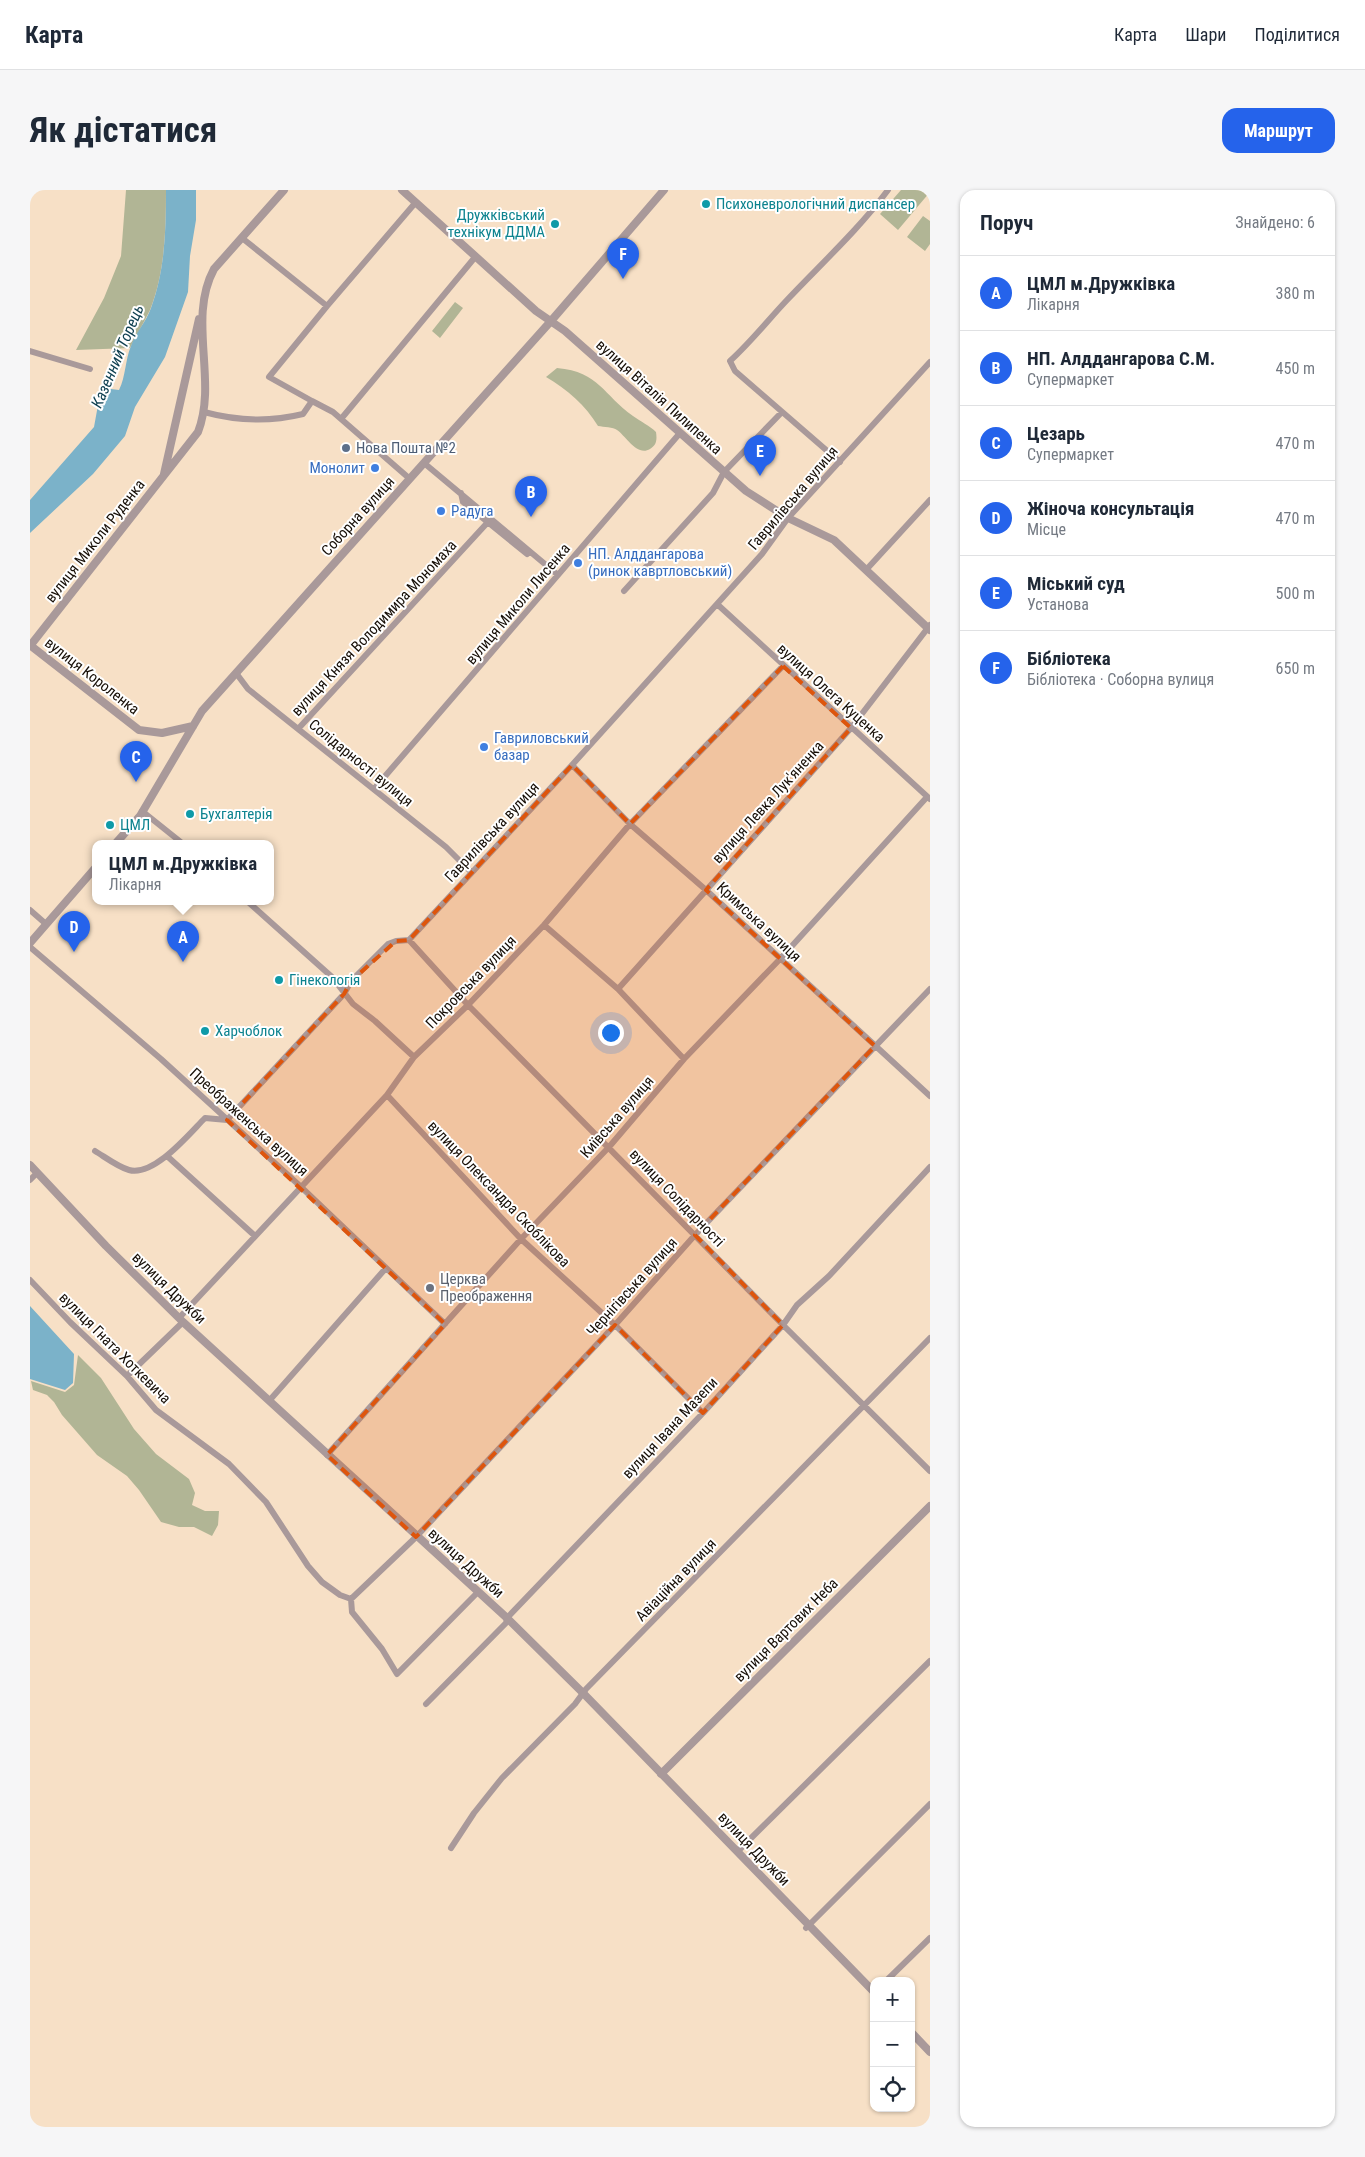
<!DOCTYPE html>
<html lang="uk">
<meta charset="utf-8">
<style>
body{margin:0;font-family:"Roboto Condensed",sans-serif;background:#f6f6f7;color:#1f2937}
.controls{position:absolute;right:15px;bottom:15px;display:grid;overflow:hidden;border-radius:10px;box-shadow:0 1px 4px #0004}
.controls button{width:45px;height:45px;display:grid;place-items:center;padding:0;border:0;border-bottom:1px solid #e0e1e3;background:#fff;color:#1f2937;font:25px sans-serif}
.you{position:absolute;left:580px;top:842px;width:18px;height:18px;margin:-12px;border:4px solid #fff;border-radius:50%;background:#1a73e8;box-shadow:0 0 0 8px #1a73e833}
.badge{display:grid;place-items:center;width:32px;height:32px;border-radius:50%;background:#2563eb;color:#fff;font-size:16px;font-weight:700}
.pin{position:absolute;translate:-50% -41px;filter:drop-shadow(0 1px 2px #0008)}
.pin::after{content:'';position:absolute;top:26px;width:18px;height:15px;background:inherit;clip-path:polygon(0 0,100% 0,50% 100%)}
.popup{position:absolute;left:62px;top:650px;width:182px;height:65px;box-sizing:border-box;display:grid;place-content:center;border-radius:10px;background:#fff;filter:drop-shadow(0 1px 4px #0005);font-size:16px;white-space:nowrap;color:#747a83}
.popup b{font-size:19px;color:#1f2937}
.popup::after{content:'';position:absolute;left:50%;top:100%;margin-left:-10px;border:10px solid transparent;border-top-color:#fff}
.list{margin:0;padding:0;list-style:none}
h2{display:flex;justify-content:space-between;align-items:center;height:65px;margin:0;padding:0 20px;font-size:21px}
h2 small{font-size:16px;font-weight:400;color:#747a83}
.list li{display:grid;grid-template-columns:32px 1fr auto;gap:15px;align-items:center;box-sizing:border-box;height:75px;padding:0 20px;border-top:1px solid #e0e1e3}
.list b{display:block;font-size:19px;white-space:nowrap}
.list p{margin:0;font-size:16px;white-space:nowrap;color:#747a83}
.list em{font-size:16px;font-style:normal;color:#747a83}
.icon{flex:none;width:28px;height:28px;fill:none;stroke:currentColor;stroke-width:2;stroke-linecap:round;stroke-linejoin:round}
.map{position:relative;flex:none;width:900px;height:1937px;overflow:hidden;border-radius:15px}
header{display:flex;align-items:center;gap:30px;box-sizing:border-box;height:70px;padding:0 25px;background:#fff;border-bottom:1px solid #e0e1e3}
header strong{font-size:24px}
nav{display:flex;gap:28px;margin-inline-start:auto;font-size:18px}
.intro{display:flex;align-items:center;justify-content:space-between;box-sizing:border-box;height:120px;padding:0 30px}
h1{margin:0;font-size:35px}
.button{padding:12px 22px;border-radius:15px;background:#2563eb;color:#fff;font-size:18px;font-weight:700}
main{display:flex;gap:30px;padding:0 30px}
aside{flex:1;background:#fff;border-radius:15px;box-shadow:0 1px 4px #0004}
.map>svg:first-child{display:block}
.green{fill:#b1b595}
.water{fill:#7bb2c9}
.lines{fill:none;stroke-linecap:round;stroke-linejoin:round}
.minor{stroke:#a9999a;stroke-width:6}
.tertiary{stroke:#a9999a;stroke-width:8}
.marked{fill:#de550c;fill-opacity:0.2;stroke:#de550c;stroke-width:4;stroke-dasharray:10 6;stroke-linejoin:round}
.culture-dot{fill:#0f9aa8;stroke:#fff;stroke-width:2}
.service-dot{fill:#5c6f8a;stroke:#fff;stroke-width:2}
.shop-dot{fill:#3f7fe0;stroke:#fff;stroke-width:2}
.worship-dot{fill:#6b7280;stroke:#fff;stroke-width:2}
.labels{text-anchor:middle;stroke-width:4;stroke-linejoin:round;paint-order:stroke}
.culture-label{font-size:15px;fill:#0d838f;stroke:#fff;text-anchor:start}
.street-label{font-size:15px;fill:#160e06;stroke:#fff}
.service-label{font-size:15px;fill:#4e5e75;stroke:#fff;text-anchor:start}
.shop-label{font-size:15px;fill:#366cbe;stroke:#fff;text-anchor:start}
.worship-label{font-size:15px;fill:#5b616d;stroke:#fff;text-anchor:start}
.water-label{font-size:16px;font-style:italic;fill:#0d3e4f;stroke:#fff}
</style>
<header>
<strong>Карта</strong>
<nav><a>Карта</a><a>Шари</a><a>Поділитися</a></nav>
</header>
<div class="intro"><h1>Як дістатися</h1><a class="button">Маршрут</a></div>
<main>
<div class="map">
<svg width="900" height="1937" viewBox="0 0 900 1937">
<rect width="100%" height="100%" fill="#f7e0c6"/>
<path class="green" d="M96,0H136C136,40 135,82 120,120C114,133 106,145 100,158L46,160L74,108L91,66Z
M871,0H900V2L868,40L850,24Z
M893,26L900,31V54L895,61L877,47Z
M425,112L433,118L410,148L402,141Z
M527,178C570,182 573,205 603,226C611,232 619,235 626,242C627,249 627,255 620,259C607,267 596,246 587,240C583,237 574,237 568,236C556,216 537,199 516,187Z
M48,1165L71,1188L104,1239L126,1264L159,1289L165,1303L162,1315L175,1321H189L188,1335L182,1346L164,1337H149L131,1332L109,1300L97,1286L67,1265L32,1225L24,1212L17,1205L3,1200L1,1191L35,1202L44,1195Z"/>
<path class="water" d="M136,0H166V30L160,66L158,102L135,167L105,217L95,246L63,284L0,343V310L64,237L70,204L73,198L89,200C96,186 95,170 101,156C106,142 116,132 121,118C135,80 136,40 136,0Z
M0,1116L44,1164L43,1193L35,1200L0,1189Z"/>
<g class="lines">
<path class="minor" d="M212,48L297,116
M0,161L60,179
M282,211L239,187L297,116L386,12
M174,222C207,231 240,232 273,224L282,211L303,222L380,289
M311,229L446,66
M810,272L705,181L700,171C721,152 738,130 757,110C791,74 829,39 858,0
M394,273L528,385
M431,303L433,312L497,364
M836,380L900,310
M594,401L683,303L694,282L752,222
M687,414L900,609
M206,483L218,499L416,657L441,682
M268,539L458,332
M542,575L600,634L676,700L900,906
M344,599L650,243
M112,621L152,653
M217,711L302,787L323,814L345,831L384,867
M0,720L16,734
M514,735L588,799L654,869
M379,750L438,815L753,1135L900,1281
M0,757L131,869L270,996L415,1134
M588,799L821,538L900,435
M357,905L491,1049L585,1135L673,1223
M65,961C75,967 88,977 99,980C124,987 159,944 175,928L197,930L314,804L321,791L358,754L366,751L379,750L542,575L732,364L758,328L900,172
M137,966L225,1046
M0,990L7,983
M0,1090L40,1132L97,1186L126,1220L199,1274L236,1312L278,1376L292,1392L310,1405L321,1409L322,1422L352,1459L367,1484L448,1402
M149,1128L357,905L384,867L438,815L514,735L600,634L753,476
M97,1186L153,1132
M239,1211L356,1078
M297,1265L491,1049L579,957L654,869L751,768L897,607
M321,1409L386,1347L585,1135L665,1045L900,799
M396,1514L476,1433L477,1428L673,1223L753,1135L767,1115L799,1086L900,977
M421,1658L444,1623L472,1588L545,1514L556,1499L900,1148
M707,1662L900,1471
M776,1738L900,1614
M856,1791L900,1748"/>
<path class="tertiary" d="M372,0L506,121L535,141L716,301L758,328L804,350L900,440
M134,284L169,129
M0,456L168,242C188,191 157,129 184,79L254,0
M1,456L109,540L132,543L163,536
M86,653L110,626L172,521L521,131L634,0
M0,753L66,677
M0,975L76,1056L153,1132L477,1428L553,1503L844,1802
M631,1584L900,1316
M881,1842L900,1862"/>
</g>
<path class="marked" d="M753,476L821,538L676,700L845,856L665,1045L753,1135L673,1223L585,1135L386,1347L297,1265L415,1134L197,930L314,804L321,791L366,751L379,750L542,575L600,634Z"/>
<g class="culture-dot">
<circle cx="676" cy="14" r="5"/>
<circle cx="525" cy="34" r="5"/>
<circle cx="160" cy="624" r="5"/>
<circle cx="80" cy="635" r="5"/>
<circle cx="249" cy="790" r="5"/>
<circle cx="175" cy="841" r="5"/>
</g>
<circle class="service-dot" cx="316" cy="258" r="5"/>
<g class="shop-dot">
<circle cx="345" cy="278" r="5"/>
<circle cx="411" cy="321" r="5"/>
<circle cx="548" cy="373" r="5"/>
<circle cx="454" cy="557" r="5"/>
</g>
<circle class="worship-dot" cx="400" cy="1098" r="5"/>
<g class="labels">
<g class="culture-label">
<text x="686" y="19">Психоневрологічний диспансер</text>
<text x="515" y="30" text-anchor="end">Дружківський<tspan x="515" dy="17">технікум ДДМА</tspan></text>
<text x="170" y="629">Бухгалтерія</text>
<text x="90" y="640">ЦМЛ</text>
<text x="259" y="795">Гінекологія</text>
<text x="185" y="846">Харчоблок</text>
</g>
<g class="street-label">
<text transform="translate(629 207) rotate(42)" y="5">вулиця Віталія Пилипенка</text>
<text transform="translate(763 308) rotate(-50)" y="5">Гаврилівська вулиця</text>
<text transform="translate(328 326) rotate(-48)" y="5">Соборна вулиця</text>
<text transform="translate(65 351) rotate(-52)" y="5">вулиця Миколи Руденка</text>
<text transform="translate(488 414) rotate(-50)" y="5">вулиця Миколи Лисенка</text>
<text transform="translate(344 438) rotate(-47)" y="5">вулиця Князя Володимира Мономаха</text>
<text transform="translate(62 486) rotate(38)" y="5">вулиця Короленка</text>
<text transform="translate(801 503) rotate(42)" y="5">вулиця Олега Куценка</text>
<text transform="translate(331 573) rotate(39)" y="5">Солідарності вулиця</text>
<text transform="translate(738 612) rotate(-48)" y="5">вулиця Левка Лук'яненка</text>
<text transform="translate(462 642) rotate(-47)" y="5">Гаврилівська вулиця</text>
<text transform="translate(729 732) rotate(43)" y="5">Кримська вулиця</text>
<text transform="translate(441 792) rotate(-46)" y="5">Покровська вулиця</text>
<text transform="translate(587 927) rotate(-49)" y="5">Київська вулиця</text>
<text transform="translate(219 932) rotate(42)" y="5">Преображенська вулиця</text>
<text transform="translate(469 1004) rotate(46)" y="5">вулиця Олександра Скоблікова</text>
<text transform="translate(647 1008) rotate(46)" y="5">вулиця Солідарності</text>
<text transform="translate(602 1097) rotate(-48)" y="5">Чернігівська вулиця</text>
<text transform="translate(139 1098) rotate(44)" y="5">вулиця Дружби</text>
<text transform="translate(85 1158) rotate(45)" y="5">вулиця Гната Хоткевича</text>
<text transform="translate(640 1238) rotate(-47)" y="5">вулиця Івана Мазепи</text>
<text transform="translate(436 1373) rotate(42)" y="5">вулиця Дружби</text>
<text transform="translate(646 1390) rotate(-46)" y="5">Авіаційна вулиця</text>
<text transform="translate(756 1440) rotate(-45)" y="5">вулиця Вартових Неба</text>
<text transform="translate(724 1659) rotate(46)" y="5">вулиця Дружби</text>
</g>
<g class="service-label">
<text x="326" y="263">Нова Пошта №2</text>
</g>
<g class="shop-label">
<text x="335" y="283" text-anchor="end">Монолит</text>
<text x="421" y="326">Радуга</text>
<text x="558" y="369">НП. Алддангарова<tspan x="558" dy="17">(ринок кавртловський)</tspan></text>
<text x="464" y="553">Гавриловський<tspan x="464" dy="17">базар</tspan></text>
</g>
<g class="worship-label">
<text x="410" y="1094">Церква<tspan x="410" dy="17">Преображення</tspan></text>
</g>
<g class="water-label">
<text transform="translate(87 166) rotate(-67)" y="6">Казенний Торець</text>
</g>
</g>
</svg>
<div class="controls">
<button>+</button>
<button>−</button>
<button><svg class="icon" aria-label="locate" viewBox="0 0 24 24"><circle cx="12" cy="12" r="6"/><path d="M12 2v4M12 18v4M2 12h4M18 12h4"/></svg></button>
</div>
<div class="you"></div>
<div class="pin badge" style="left:153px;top:772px">A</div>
<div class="popup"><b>ЦМЛ м.Дружківка</b>Лікарня</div>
<div class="pin badge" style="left:501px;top:327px">B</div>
<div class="pin badge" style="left:106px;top:592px">C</div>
<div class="pin badge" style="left:44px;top:762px">D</div>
<div class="pin badge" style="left:730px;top:286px">E</div>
<div class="pin badge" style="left:593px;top:89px">F</div>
</div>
<aside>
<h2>Поруч<small>Знайдено: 6</small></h2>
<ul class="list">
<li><span class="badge">A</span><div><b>ЦМЛ м.Дружківка</b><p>Лікарня</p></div><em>380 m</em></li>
<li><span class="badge">B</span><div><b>НП. Алддангарова С.М.</b><p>Супермаркет</p></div><em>450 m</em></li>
<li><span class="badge">C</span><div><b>Цезарь</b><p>Супермаркет</p></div><em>470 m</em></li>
<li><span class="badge">D</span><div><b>Жіноча консультація</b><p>Місце</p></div><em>470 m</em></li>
<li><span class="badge">E</span><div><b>Міський суд</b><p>Установа</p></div><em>500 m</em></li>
<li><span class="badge">F</span><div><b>Бібліотека</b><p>Бібліотека · Соборна вулиця</p></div><em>650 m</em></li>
</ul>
</aside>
</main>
